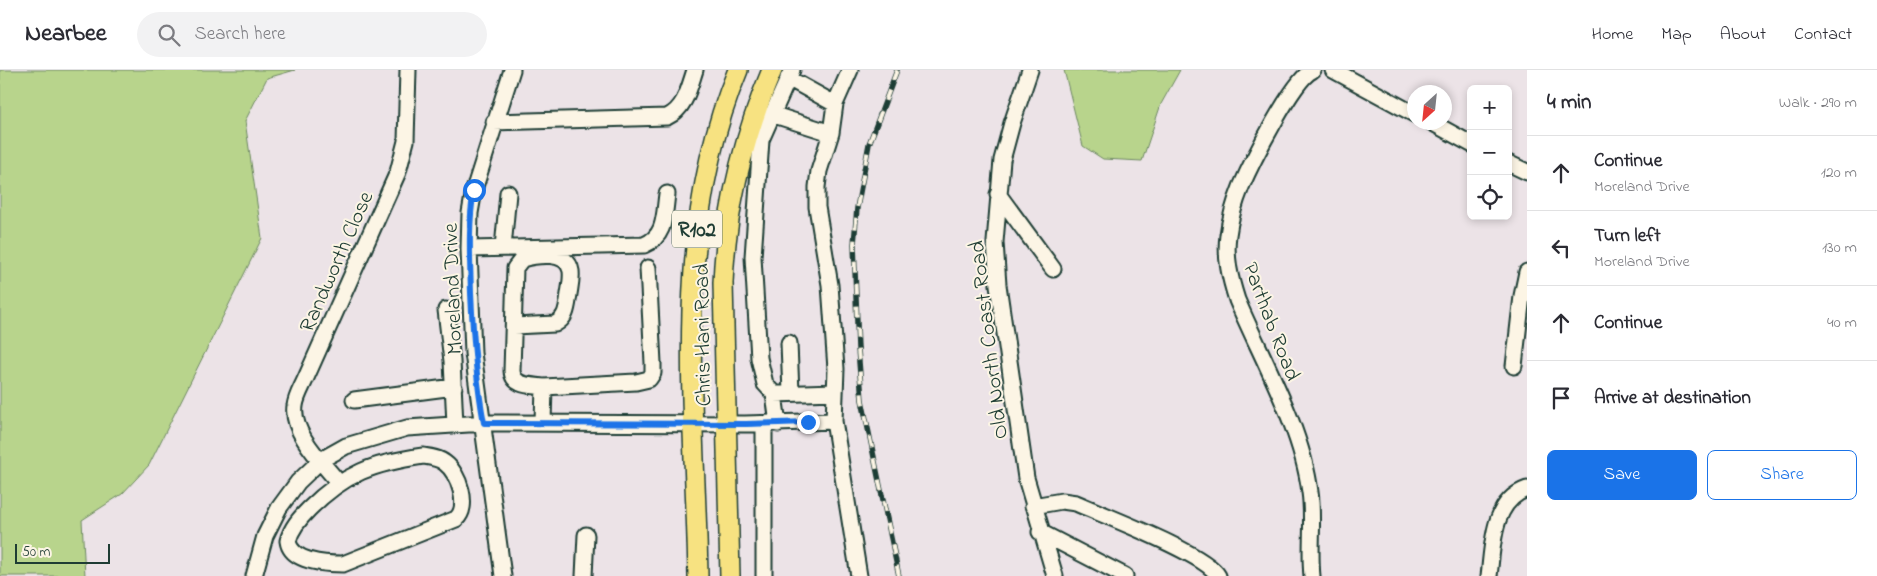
<!DOCTYPE html>
<meta charset="utf-8">
<style>
body{margin:0;font-family:"Indie Flower",sans-serif;background:#f2f2f3;color:#2b2b33}
.controls{position:absolute;right:15px;top:15px;display:grid;overflow:hidden;border-radius:8px;box-shadow:0 2px 8px #0003}
.controls button{width:45px;height:45px;display:grid;place-items:center;padding:0;border:0;border-bottom:1px solid #e1e1e2;background:#fff;color:#2b2b33;font:25px sans-serif}
.compass{position:absolute;left:1407px;top:15px;width:45px;height:45px;border-radius:50%;background:#fff;box-shadow:0 2px 8px #0003;rotate:207deg}
.scale{position:absolute;left:15px;bottom:12px;width:95px;box-sizing:border-box;padding-left:5px;border:2px solid #1f3d34;border-top:0;font-size:14px;line-height:18px;white-space:nowrap;color:#1f3d34;-webkit-text-stroke:4px #fcf5e5;paint-order:stroke}
.stop{position:absolute;width:15px;height:15px;margin:-11px;border:4px solid #1a73e8;border-radius:50%;background:#fff}
.stop.end{background:#1a73e8;border-color:#fff;box-shadow:0 1px 5px #0008}
.list{margin:0;padding:0;list-style:none}
h2{display:flex;justify-content:space-between;align-items:center;height:65px;margin:0;padding:0 20px;font-size:21px}
h2 small{font-size:16px;font-weight:400;color:#7c7c81}
.list li{display:grid;grid-template-columns:32px 1fr auto;gap:15px;align-items:center;box-sizing:border-box;height:75px;padding:0 20px;border-top:1px solid #e1e1e2}
.list b{display:block;font-size:19px;white-space:nowrap}
.list p{margin:0;font-size:16px;white-space:nowrap;color:#7c7c81}
.list em{font-size:16px;font-style:normal;color:#7c7c81}
.actions{display:flex;gap:10px;padding:15px 20px}
.actions a{flex:1;padding:11px 0;border:1px solid #1a73e8;border-radius:8px;text-align:center;font-size:18px;color:#1a73e8}
.actions .main{background:#1a73e8;color:#fff}
.icon{flex:none;width:28px;height:28px;fill:none;stroke:currentColor;stroke-width:2;stroke-linecap:round;stroke-linejoin:round}
.map{position:relative;flex:none;width:1527px;height:506px;overflow:hidden}
header{display:flex;align-items:center;gap:30px;box-sizing:border-box;height:70px;padding:0 25px;background:#fff;border-bottom:1px solid #e1e1e2}
header strong{font-size:24px}
nav{display:flex;gap:28px;margin-inline-start:auto;font-size:18px}
.search{width:350px;height:45px;background:#f2f2f3;display:flex;align-items:center;gap:12px;box-sizing:border-box;padding:0 18px;border-radius:28px;color:#7c7c81;font-size:19px}
main{display:flex}
aside{flex:1;background:#fff}
.map>svg:first-child{display:block}
.green{fill:#b8d48c;stroke:#6c8860}
.lines{fill:none;stroke-linecap:round;stroke-linejoin:round}
.minor-casing{stroke:#1f3d34;stroke-width:19}
.major-casing{stroke:#1f3d34;stroke-width:22}
.minor{stroke:#fcf5e5;stroke-width:15}
.major{stroke:#f7e281;stroke-width:19}
.rail-casing{stroke:#1f3d34;stroke-width:5.5}
.rail{stroke:#fcf5e5;stroke-width:4;stroke-dasharray:11;stroke-linecap:butt}
.route{stroke:#1a73e8;stroke-width:6}
.labels{text-anchor:middle;stroke-width:4;stroke-linejoin:round;paint-order:stroke}
.shield{fill:#fcf5e5;stroke:#617469;stroke-width:1}
.shield-label{font-size:21px;font-weight:bold;fill:#1f3d34}
.street-label{font-size:22px;fill:#1f3d34;stroke:#fcf5e5}
</style>
<header>
<strong>Nearbee</strong>
<div class="search"><svg class="icon" aria-label="search" viewBox="0 0 24 24"><circle cx="10" cy="10" r="6"/><path d="M15 15l6 6"/></svg>Search here</div>
<nav><a>Home</a><a>Map</a><a>About</a><a>Contact</a></nav>
</header>
<main>
<div class="map">
<svg width="1527" height="506" viewBox="0 0 1527 506">
<rect width="100%" height="100%" fill="#ece3e7"/>
<filter id="ink" filterUnits="userSpaceOnUse"><feTurbulence type="fractalNoise" baseFrequency=".02" numOctaves="2"/><feDisplacementMap in="SourceGraphic" scale="10" xChannelSelector="R" yChannelSelector="G"/><feConvolveMatrix kernelMatrix="1 2 1 2 8 2 1 2 1" color-interpolation-filters="sRGB"/></filter>
<g filter="url(#ink)">
<path class="green" d="M0,0H295L267,8L245,51L262,168L149,395L122,424L82,450L85,506H0Z
M1064,0H1180L1161,34L1142,91L1103,89L1083,76Z"/>
<g class="lines">
<g class="minor-casing">
<path id="minor" d="M1030,0L1012,53L1002,90L995,172L998,215L1026,408L1055,506
M1333,0L1414,44
M788,8L835,34
M771,44L831,63
M494,52L667,47C685,39 689,18 695,0
M1431,52L1471,74
M1508,93L1527,102
M998,124L1053,199
M503,178L508,123
M469,179L644,175C666,166 664,145 667,124
M446,240L452,291L455,355
M514,256L555,254C567,248 567,237 569,224C570,217 572,209 571,201C568,180 536,185 522,189L515,198L512,301C513,317 532,315 544,317
M789,273L791,323
M1514,296L1522,226L1527,202
M774,324L835,322
M354,330L454,317
M834,351L859,506
M543,352L544,317L636,312L649,309L653,303V293L648,198
M764,354V506
M778,354L774,324L765,314L759,288L753,187L761,70L792,0
M423,386C430,387 439,388 445,393C459,403 470,437 456,449L343,494C325,494 291,492 288,471C291,458 300,448 309,439C345,403 374,393 423,386Z
M338,412C323,393 291,363 295,336C296,327 301,319 305,310L398,102L406,71L408,0
M1033,436L1062,431L1076,433C1103,445 1207,484 1218,506
M1040,462L1125,506
M254,506L265,466L279,438L298,412L321,390L346,376L407,358L484,353L745,354L834,351L836,299L830,215L817,137V117L819,101L831,63L835,34L850,0
M503,506L473,283L469,179L470,143L474,120L512,0
M584,506L586,465
M1312,506C1309,478 1314,449 1310,422C1302,358 1262,289 1237,230C1230,208 1225,188 1228,165C1230,149 1235,132 1241,117C1251,94 1293,9 1313,0
M1489,506C1493,475 1492,431 1527,419"/>
</g>
<g class="major-casing">
<path id="major" d="M698,506C695,338 671,159 738,0
M730,506L723,213C726,139 743,68 772,0"/>
</g>
<use href="#minor" class="minor"/>
<use href="#major" class="major"/>
<g class="rail-casing">
<path id="rail" d="M897,0L869,74L857,138L854,174L858,279L862,330L899,506"/>
</g>
<use href="#rail" class="rail"/>
</g>
</g>
<g class="lines" filter="url(#ink)">
<path class="route" d="M474,120C468,154 470,188 471,223C473,267 476,310 484,353L746,354L808,352"/>
</g>
<g class="labels">
<rect class="shield" x="672" y="140.5" width="50" height="37" rx="4"/>
<g class="shield-label">
<text x="697" y="166">R102</text>
</g>
<g class="street-label">
<text transform="translate(335 191) rotate(-66)" y="8">Randworth Close</text>
<text transform="translate(451 219) rotate(-92)" y="8">Moreland Drive</text>
<text transform="translate(1273 251) rotate(69)" y="8">Parthab Road</text>
<text transform="translate(701 265) rotate(-91)" y="8">Chris Hani Road</text>
<text transform="translate(987 270) rotate(-97)" y="8">Old North Coast Road</text>
</g>
</g>
</svg>
<div class="controls">
<button>+</button>
<button>−</button>
<button><svg class="icon" aria-label="locate" viewBox="0 0 24 24"><circle cx="12" cy="12" r="6"/><path d="M12 2v4M12 18v4M2 12h4M18 12h4"/></svg></button>
</div>
<svg class="compass" viewBox="-18 -18 36 36"><path d="M0-13l5 13h-10z" fill="#e53935"/><path d="M0 13l5-13h-10z" fill="#7c7c81"/></svg>
<div class="scale">50 m</div>
<div class="stop" style="left:474px;top:120px"></div>
<div class="stop end" style="left:808px;top:352px"></div>
</div>
<aside>
<h2>4 min<small>Walk · 290 m</small></h2>
<ul class="list">
<li><svg class="icon" aria-label="ahead" viewBox="0 0 24 24"><path d="M12 20V5M6 11l6-6 6 6"/></svg><div><b>Continue</b><p>Moreland Drive</p></div><em>120 m</em></li>
<li><svg class="icon" aria-label="left" viewBox="0 0 24 24"><path d="M17 20v-9H6M10 6l-5 5 5 5"/></svg><div><b>Turn left</b><p>Moreland Drive</p></div><em>130 m</em></li>
<li><svg class="icon" aria-label="ahead" viewBox="0 0 24 24"><path d="M12 20V5M6 11l6-6 6 6"/></svg><div><b>Continue</b></div><em>40 m</em></li>
<li><svg class="icon" aria-label="arrive" viewBox="0 0 24 24"><path d="M6 21V4h12l-3 4 3 4H6"/></svg><div><b>Arrive at destination</b></div></li>
</ul>
<div class="actions"><a class="main">Save</a><a>Share</a></div>
</aside>
</main>
